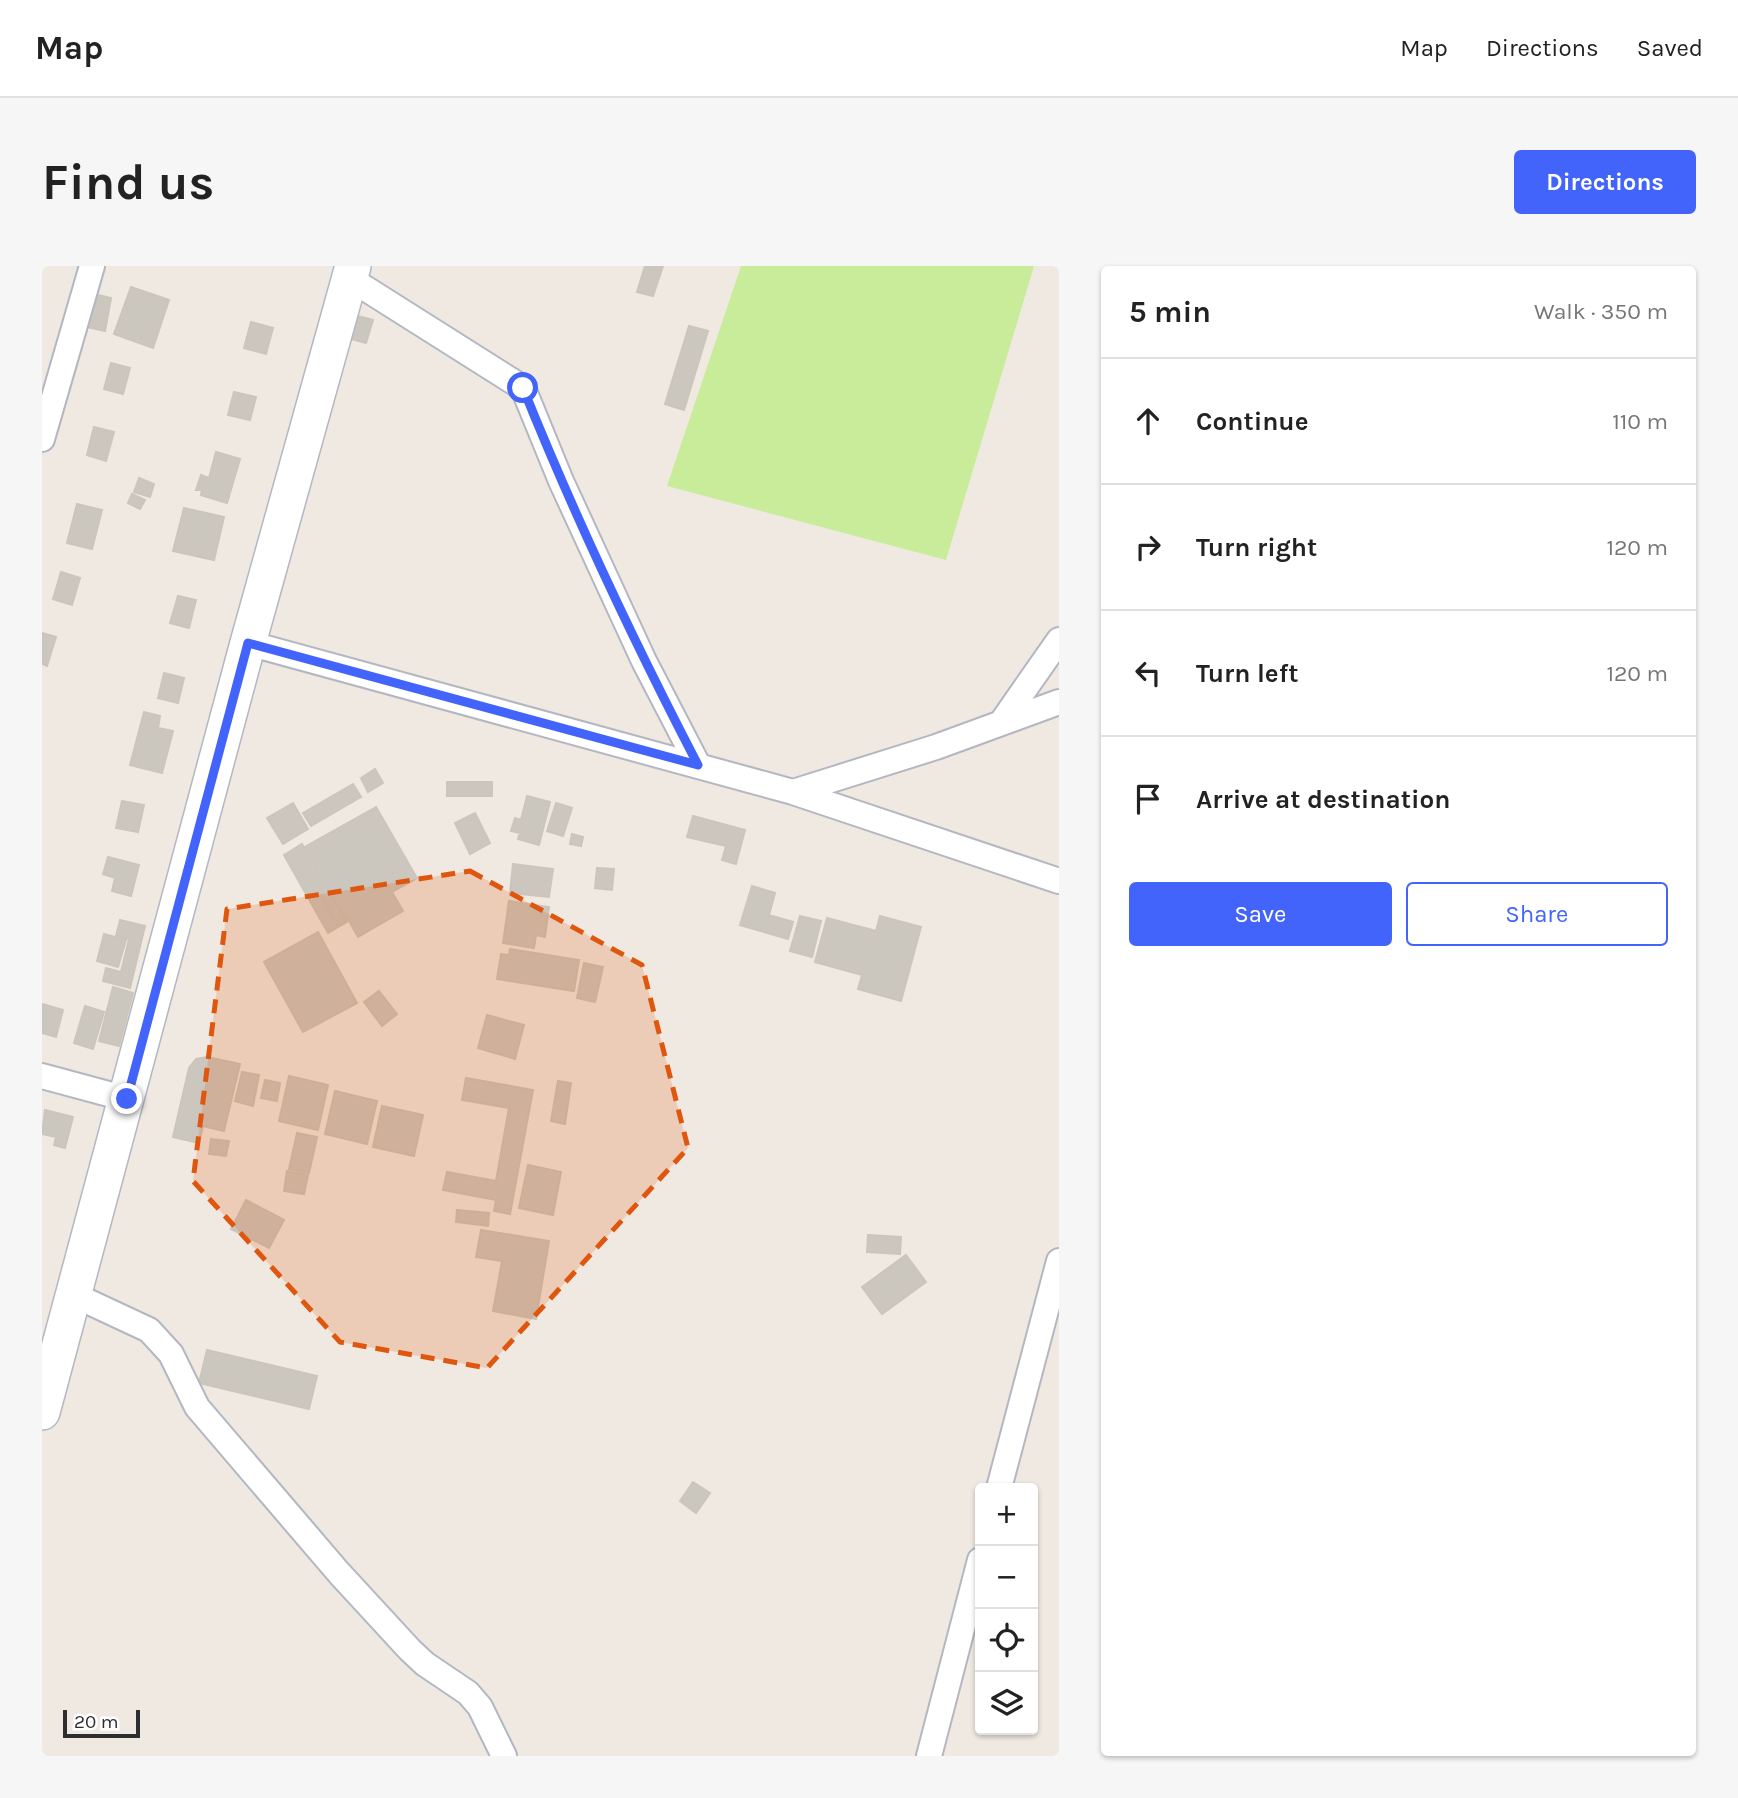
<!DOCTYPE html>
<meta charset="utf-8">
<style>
body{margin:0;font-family:Karla,sans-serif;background:#f6f6f6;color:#222}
.controls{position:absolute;right:21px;bottom:21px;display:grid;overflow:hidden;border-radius:7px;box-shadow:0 2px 5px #0004}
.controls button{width:63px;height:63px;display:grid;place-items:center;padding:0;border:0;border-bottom:2px solid #e0e0e0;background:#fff;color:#222;font:35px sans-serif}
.scale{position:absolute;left:21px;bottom:18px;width:77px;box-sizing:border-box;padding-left:7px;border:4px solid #2e2e2e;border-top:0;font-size:19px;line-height:24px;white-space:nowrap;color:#2e2e2e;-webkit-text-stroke:5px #fff;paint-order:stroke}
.stop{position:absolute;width:21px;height:21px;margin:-16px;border:5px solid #4264fb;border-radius:50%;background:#fff}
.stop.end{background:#4264fb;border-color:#fff;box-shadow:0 2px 7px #0008}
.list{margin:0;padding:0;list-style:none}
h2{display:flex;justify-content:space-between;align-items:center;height:91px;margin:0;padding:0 28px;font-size:30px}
h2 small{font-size:23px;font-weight:400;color:#767676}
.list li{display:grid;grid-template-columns:46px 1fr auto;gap:21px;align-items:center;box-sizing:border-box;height:126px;padding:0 28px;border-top:2px solid #e0e0e0}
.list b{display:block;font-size:26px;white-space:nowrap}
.list em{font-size:23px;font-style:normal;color:#767676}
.actions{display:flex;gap:14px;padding:21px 28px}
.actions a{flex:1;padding:16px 0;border:2px solid #4264fb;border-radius:7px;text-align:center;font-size:24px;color:#4264fb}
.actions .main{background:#4264fb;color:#fff}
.icon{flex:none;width:38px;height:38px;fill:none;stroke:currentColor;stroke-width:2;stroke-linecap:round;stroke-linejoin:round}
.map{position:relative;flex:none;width:1017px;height:1490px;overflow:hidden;border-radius:7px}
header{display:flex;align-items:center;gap:42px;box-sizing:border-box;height:98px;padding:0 35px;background:#fff;border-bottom:2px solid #e0e0e0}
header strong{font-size:33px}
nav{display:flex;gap:38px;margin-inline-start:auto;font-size:24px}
.intro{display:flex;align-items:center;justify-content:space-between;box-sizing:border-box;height:168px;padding:0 42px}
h1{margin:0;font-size:49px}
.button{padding:18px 32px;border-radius:7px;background:#4264fb;color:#fff;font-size:24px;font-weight:700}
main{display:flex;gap:42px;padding:0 42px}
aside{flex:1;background:#fff;border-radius:7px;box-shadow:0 2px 5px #0004}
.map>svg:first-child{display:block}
.pitch{fill:#c9ec9a}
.building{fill:#cbc7bf;stroke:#cbc5ba;stroke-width:2}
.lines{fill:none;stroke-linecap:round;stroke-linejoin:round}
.street-casing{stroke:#b4b7c1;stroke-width:28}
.secondary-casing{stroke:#b4b7c1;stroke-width:38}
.street{stroke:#fff;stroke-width:24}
.secondary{stroke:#fff;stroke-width:35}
.route{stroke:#4264fb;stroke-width:9}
.marked{fill:#df570e;fill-opacity:0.2;stroke:#df570e;stroke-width:5;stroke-dasharray:14 9;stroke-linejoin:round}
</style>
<header>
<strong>Map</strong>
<nav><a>Map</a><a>Directions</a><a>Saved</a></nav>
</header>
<div class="intro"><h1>Find us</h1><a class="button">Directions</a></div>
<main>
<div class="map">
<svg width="1017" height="1490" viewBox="0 0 1017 1490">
<rect width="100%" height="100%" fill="#efe9e1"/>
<path class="pitch" d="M699,0H992L904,294L625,220Z"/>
<path class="building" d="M603,0H621L611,30L595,26Z
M89,21L127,34L111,82L72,68Z
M52,28L69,32L63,65L45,61Z
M316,50L331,54L324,77L309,73Z
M209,56L231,62L224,88L202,82Z
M647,60L666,65L642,144L623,138Z
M69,97L88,102L81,128L62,123Z
M192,126L214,131L208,154L186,149Z
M52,161L72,166L64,195L45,189Z
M174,186L198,193L185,237L159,229L160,224H154L159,209L167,212Z
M97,212L112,218L108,231L92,226Z
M90,228L103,234L98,243L86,237Z
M35,238L60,244L50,283L25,277Z
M142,242L182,251L172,294L131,285Z
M19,306L38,312L30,339L11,333Z
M136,330L154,334L147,362L128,357Z
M0,367L14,371L5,400L0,398Z
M122,407L142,412L136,437L116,432Z
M102,446L118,450L116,462L131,465L120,507L88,499Z
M333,503L341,517L326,526L319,512Z
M405,516H450V530H405Z
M311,518L319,531L269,560L261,547Z
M485,530L508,536L497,579L476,573L478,567L469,565L473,552L479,554Z
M80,535L102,539L96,566L74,562Z
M251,537L266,563L241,578L225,552Z
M514,537L530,542L521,570L505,565Z
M334,541L375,612L350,626L361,645L316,671L306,653L296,659L254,586Z
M433,547L448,577L428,588L413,557Z
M651,550L703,564L694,598L680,594L684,580L645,571Z
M530,568L541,571L539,580L528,578Z
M260,578L305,656L286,667L242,589Z
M66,591L97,599L89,630L70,625L73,612L61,608Z
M471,598L511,603L507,631L468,627Z
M555,602L572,603L570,624L553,622Z
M710,620L733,627L727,649L751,656L746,673L698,659Z
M467,635L507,641L503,671L494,669L492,682L461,677Z
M758,650L779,655L770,691L748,685Z
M838,650L879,661L859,735L816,723L820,709L773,696L785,652L834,665Z
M78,654L103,660L88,722L61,715L64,702L79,706L87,673L74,670Z
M276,666L315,737L261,766L222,696Z
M62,668L84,674L76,701L55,695Z
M468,683L537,694L532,725L455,713L459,688L467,689Z
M542,697L561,701L553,736L535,732Z
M71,721L91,727L77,780L57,775Z
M337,725L355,748L340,760L322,736Z
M0,738L21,744L14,771L0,767Z
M43,740L62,746L51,783L32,777Z
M445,749L482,759L473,793L436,782Z
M165,791L198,798L182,865L161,860L157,877L131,871L147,802L154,793Z
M200,806L217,809L211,840L193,835Z
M247,810L286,819L276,864L237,855Z
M424,812L491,824L468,948L452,945L454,934L401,924L405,906L454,915L467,842L420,834Z
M223,814L238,817L235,835L219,832Z
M516,815L529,817L523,858L509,855Z
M293,825L335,835L325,878L283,868Z
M340,840L381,849L372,890L331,881Z
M3,844L31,851L23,882L12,879L14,871L0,868Z
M255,867L275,871L267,907L247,903Z
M169,873L187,875L184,890L167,888Z
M486,899L519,906L511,949L477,942Z
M245,905L266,909L262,928L242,925Z
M204,934L242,954L227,982L189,963Z
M415,944L447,947L446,960L414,956Z
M439,964L507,975L494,1053L451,1045L460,995L434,991Z
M826,969L859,971L858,988L825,986Z
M864,989L884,1016L840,1048L820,1021Z
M165,1084L275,1110L267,1143L157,1117Z
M651,1216L668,1227L654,1247L638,1235Z"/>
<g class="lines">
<g class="street-casing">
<path id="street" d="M307,12L481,122L519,215L602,395L656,499
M0,173L50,0
M206,377L751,526L1017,615
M959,457L1017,374
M751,526L894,481L1017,436
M0,810L85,833
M32,1029L107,1064L129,1088L155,1141L297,1307L368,1384L383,1398L426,1427L438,1441L462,1490
M957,1222L1017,995
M887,1490L938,1294"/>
</g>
<g class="secondary-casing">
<path id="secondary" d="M0,1146L206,377L311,0"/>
</g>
<use href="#street" class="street"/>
<use href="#secondary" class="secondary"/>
</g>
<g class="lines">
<path class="route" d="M85,833L206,377L656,499C592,376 533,251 481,122"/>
</g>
<path class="marked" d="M428,605L600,699L646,882L445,1102L298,1076L151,915L185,643Z"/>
</svg>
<div class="controls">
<button>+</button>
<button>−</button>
<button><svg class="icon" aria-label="locate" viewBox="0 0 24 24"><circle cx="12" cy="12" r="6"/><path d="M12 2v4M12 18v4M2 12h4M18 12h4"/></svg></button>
<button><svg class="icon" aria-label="layers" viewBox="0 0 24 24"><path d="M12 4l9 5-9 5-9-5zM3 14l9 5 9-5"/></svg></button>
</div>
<div class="scale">20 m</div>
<div class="stop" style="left:481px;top:122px"></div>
<div class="stop end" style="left:85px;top:833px"></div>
</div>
<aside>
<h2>5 min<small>Walk · 350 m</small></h2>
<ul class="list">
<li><svg class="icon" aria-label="ahead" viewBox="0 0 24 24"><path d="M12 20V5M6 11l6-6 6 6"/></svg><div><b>Continue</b></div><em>110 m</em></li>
<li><svg class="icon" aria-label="right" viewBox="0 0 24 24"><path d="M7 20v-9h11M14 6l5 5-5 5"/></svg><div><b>Turn right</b></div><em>120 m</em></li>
<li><svg class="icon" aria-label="left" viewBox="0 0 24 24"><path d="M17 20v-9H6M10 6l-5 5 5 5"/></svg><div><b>Turn left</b></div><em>120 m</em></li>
<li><svg class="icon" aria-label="arrive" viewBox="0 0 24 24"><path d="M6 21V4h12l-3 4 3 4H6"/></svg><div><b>Arrive at destination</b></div></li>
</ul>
<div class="actions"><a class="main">Save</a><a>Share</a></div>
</aside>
</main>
